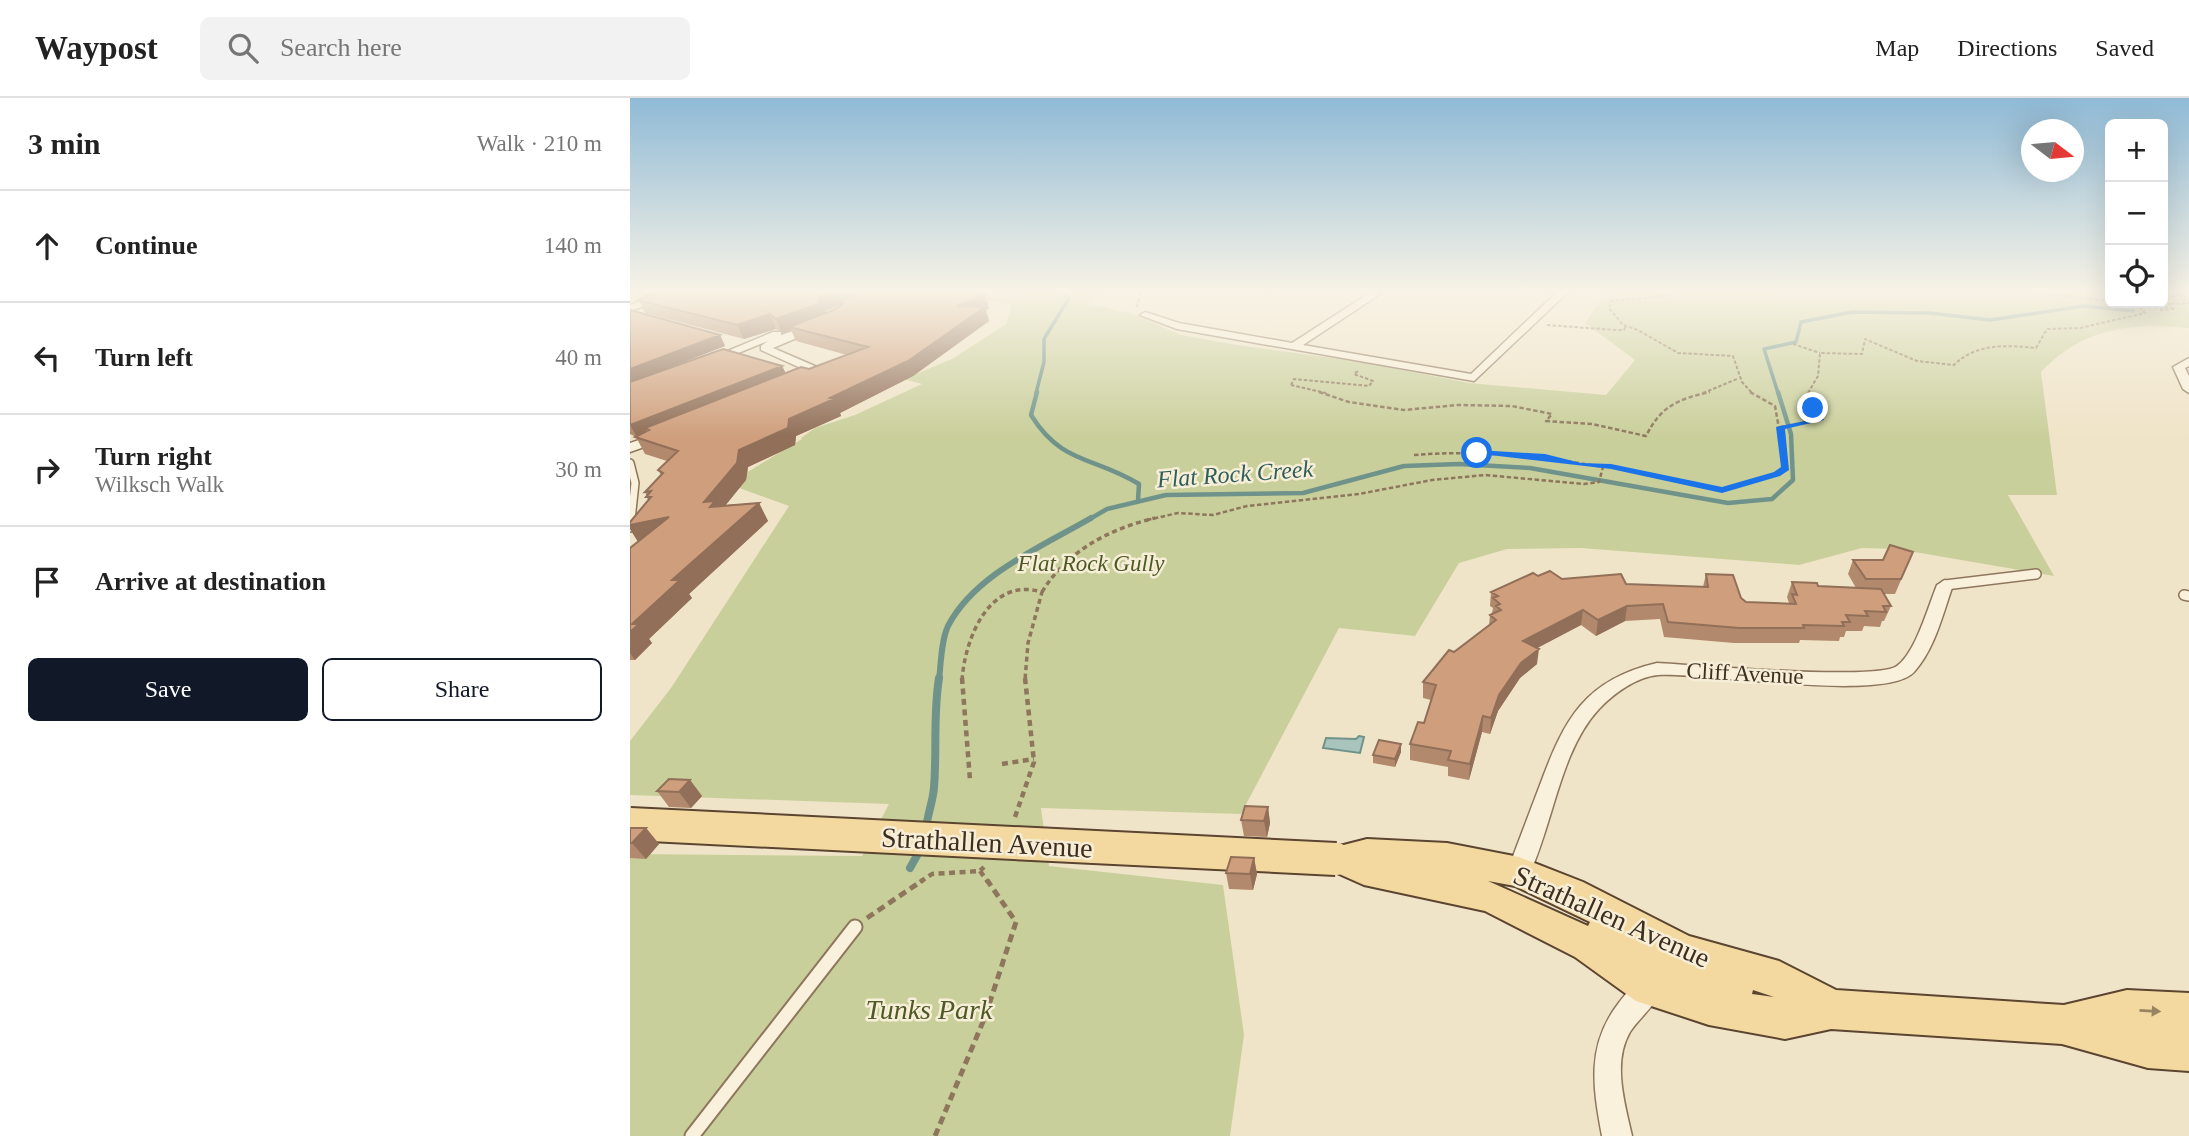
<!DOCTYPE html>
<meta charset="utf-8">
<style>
body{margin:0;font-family:"Times New Roman",serif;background:#f2f2f2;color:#222}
.controls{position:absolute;right:21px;top:21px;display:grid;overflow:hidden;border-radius:10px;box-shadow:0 7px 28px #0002}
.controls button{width:63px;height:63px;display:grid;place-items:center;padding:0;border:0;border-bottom:2px solid #e0e0e0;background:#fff;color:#222;font:35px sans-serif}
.compass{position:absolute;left:1391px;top:21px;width:63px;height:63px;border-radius:50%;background:#fff;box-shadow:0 7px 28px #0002;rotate:106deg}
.stop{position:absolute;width:21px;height:21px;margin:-16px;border:5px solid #1a73e8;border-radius:50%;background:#fff}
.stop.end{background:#1a73e8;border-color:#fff;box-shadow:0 2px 7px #0008}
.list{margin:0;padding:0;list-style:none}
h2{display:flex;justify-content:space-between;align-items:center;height:91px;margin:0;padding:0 28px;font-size:30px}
h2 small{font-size:23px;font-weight:400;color:#767676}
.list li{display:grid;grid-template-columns:46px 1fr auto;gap:21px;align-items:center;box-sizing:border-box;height:112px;padding:0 28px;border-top:2px solid #e0e0e0}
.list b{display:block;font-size:26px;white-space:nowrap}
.list p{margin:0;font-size:23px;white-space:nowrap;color:#767676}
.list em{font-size:23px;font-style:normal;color:#767676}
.actions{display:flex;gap:14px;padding:21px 28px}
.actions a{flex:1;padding:16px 0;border:2px solid #111827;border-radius:10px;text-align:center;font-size:24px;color:#111827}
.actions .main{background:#111827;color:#fff}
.icon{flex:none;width:38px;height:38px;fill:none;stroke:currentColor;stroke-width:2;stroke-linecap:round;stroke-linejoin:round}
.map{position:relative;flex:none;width:1559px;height:1038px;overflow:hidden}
header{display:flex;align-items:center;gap:42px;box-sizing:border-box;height:98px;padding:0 35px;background:#fff;border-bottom:2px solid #e0e0e0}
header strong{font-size:33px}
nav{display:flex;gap:38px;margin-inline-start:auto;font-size:24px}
.search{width:490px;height:63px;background:#f2f2f2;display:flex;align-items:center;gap:18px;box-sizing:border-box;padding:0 24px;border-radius:10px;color:#767676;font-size:26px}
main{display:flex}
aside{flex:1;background:#fff}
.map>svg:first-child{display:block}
.green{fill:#c9cf9b}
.water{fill:#a9c4bc;stroke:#6f938a;stroke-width:2}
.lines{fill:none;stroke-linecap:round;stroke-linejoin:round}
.stream-far3{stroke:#6f938a;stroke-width:3.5}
.stream-far2{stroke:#6f938a;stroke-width:4.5}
.stream-far1{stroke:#6f938a;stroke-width:6}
.stream{stroke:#6f938a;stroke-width:8}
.service-far2-casing{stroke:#8d765c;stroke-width:10}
.service-far1-casing{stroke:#8d765c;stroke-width:12}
.service-casing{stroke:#8d765c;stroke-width:17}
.minor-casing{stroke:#8d765c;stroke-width:3}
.primary-casing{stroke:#5b4430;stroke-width:4}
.path-far4{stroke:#8d765c;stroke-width:2;stroke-dasharray:3.5 2;stroke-linecap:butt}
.path-far3{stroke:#8d765c;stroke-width:2.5;stroke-dasharray:4.5 2.5;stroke-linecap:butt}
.path-far2{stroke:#8d765c;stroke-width:3.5;stroke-dasharray:5 3.5;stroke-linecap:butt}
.path-far1{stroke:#8d765c;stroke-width:4.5;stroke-dasharray:6 4.5;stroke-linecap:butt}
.path{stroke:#8d765c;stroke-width:5;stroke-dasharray:8 5;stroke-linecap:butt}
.service-far2{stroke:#faf1dc;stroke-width:7}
.service-far1{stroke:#faf1dc;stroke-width:9}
.service{stroke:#faf1dc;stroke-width:13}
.minor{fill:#faf1dc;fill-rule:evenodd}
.primary{fill:#f3d9a0;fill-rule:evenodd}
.primary-bridge-casing{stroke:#5b4430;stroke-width:36;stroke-linecap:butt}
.primary-bridge{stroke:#f3d9a0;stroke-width:32}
.wall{fill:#b2896c;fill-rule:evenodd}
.shaded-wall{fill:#916f58}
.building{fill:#cf9f7d;stroke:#916f58;stroke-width:2}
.oneway{fill:#988460}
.route{fill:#1a73e8}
.labels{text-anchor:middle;stroke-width:5;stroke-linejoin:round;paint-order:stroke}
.park-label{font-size:23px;font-style:italic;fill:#4d5a26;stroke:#f7eed8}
.street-label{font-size:23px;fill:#3d2e20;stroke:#f7eed8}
.water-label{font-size:24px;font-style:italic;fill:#2f5d5a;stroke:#f7eed8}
.near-street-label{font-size:28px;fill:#3d2e20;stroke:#f7eed8}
.near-park-label{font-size:28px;font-style:italic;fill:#4d5a26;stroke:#f7eed8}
</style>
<header>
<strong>Waypost</strong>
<div class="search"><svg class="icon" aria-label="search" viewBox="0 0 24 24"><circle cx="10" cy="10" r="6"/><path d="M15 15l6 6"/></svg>Search here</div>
<nav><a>Map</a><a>Directions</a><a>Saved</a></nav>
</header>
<main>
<aside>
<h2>3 min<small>Walk · 210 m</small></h2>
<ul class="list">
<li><svg class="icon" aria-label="ahead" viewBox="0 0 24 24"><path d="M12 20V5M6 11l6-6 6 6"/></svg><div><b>Continue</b></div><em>140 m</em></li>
<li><svg class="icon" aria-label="left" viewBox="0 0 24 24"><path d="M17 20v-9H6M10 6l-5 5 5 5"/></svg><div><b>Turn left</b></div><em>40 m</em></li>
<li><svg class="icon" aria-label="right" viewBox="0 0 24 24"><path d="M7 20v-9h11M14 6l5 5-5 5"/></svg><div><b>Turn right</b><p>Wilksch Walk</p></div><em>30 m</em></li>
<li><svg class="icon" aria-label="arrive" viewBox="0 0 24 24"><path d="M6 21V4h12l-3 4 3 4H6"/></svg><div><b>Arrive at destination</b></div></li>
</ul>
<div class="actions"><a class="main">Save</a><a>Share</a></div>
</aside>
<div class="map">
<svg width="1559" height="1038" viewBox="0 0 1559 1038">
<rect width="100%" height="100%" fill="#f0e4c8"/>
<path class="green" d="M312,194H468L459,206L503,216L551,237L607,247L731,264L839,285L976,297L1005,262L955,225L976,194H1480V205H1533V194H1559V230C1500,225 1454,229 1411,274L1427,397H1378L1424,478L1267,451L1232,450L1169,467L951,450L877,451L829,465L785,538L709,530L611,716L411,710L419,768L593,787L614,937L600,1038H0V756L232,758L259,706L0,697V643L41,590L159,408L98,386L172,341L171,340L185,330L225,317L292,286L221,267L279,279L322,261L376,226L382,207Z"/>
<path class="water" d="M729,638L734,639L730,655L693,650L696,640L726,641Z"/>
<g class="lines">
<path class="stream-far3" d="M406,295L414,264V241L439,200L431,194
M1148,295L1134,251L1166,244L1171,224L1222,214L1300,215L1360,222L1454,208L1503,213"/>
<path class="stream-far2" d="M407,294L401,317C432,367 464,358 509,386L508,402
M458,422L477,411L536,397L673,395L774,368L829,366L900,370L1098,405L1142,401L1163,382L1161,336L1148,294"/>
<path class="stream-far1" d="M309,582C311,566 311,543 318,528C345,476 413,448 461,420"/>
<path class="stream" d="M296,732C297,717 303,704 304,689C307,653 303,617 309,580
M280,770L290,752"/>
<g class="service-far2-casing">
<path id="service-far2" d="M0,365L5,385L1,422"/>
</g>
<g class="service-far1-casing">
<path id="service-far1" d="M0,429L1,420
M1315,487L1406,476
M1554,497L1559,498"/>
</g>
<g class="service-casing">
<path id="service" d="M62,1038L225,829"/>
</g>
<g class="minor-casing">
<path id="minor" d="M41,194H56L0,213V207Z
M741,194H753L673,247L841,276L927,194H938L844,283L547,231L510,217L515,214L549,225L662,245Z
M184,226L188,227V231L143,250L187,269V273L170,286L160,284L175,272L131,252V248L138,243L86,264L76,262L143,234H151V237Z
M1559,260V268L1555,270L1559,278V295L1553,291L1543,269Z
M29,335L36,339L34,342L0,354V345Z
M1315,482L1323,487C1313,515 1305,551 1284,574C1256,605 1076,574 1028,577C1006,579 983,596 969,611C929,654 923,729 897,781L889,784L881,781L877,774C888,745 899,716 910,687C934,622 954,582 1027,565C1063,567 1247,583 1267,568C1286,554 1298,509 1307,487Z
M1020,877L1029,881L1033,890C1026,907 1010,919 1000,934C982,965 995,1006 1002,1038H972C963,990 956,948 988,906C996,895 1006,883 1020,877Z"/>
</g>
<g class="primary-casing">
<path id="primary" d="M737,741L817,745L889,759L953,784L1059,838L1149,863L1206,892L1434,907L1497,892L1559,895V973L1518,970L1432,946L1201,931L1155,941L1079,927L1006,903L945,859L855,813L734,787L698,771L692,761L698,751ZM858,783L885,788L960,824L958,828ZM1123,892L1144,899L1122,896Z"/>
</g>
<path class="path-far4" d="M1043,194L1036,198L981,203L979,210L993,227L1008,232L1048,255L1103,258L1112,284L1122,295
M1394,194L1480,203
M1508,206L1535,211L1540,206L1534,203L1552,194
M1541,206L1559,205L1548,196
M507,209L510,194
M1530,212L1545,211L1539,209
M917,227L986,232H994L996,228
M1163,246L1190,255
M661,287L696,295
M661,287L664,281L739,288L743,283L724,276L728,273
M1073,295L1107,281
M1178,295L1188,278L1190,255L1232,256L1235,241L1287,263L1324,267C1346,245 1377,247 1406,250L1417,231L1450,230L1515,215L1507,206L1493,205"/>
<path class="path-far3" d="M689,294L719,304L774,312L828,307L882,308L922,316L916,323L962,326L1016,338C1031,308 1048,301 1080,294
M1150,329L1190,322L1179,294
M784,357C848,352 910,358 973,369
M517,422L548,415L583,417L617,408L729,396L802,382L855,377L954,386L969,384L973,369L981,368L1092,392L1147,376L1156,370L1145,308L1120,294"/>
<path class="path-far2" d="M412,494C437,453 479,431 525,420
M332,582C335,541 359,478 412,494L398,545L395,582"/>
<path class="path-far1" d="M332,580L340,682
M372,666L404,661
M385,719L404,664L395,580
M350,773L358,784
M290,784L302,776L350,773L354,769"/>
<path class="path" d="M237,820L293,782
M305,1038L355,919L386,824L357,782"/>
<use href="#service-far2" class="service-far2"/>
<use href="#service-far1" class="service-far1"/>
<use href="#service" class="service"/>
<use href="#minor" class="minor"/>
<use href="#primary" class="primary"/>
<g class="primary-bridge-casing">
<path id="primary-bridge" d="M0,726L706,761"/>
</g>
<use href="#primary-bridge" class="primary-bridge"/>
</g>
<path class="wall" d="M0,194H342L359,210L356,212L359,223L283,278L210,315L211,318L166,338L165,347L118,369L116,382L95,407L129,405L138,423L59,496L62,500L19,541L22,545L5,562H0V450L8,444L0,431L18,402L15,394L31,377L28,372L37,363L15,356L6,339L0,336V212L90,237L95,248L43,268L156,275L179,271L217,257L166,243L161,232L152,235L146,231L114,241L15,215L8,202L16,198ZM212,206L203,212L195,216V213Z
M1283,454L1265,496H1253L1261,508L1254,523H1252L1250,529L1234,528L1232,533H1216L1214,539H1210L1209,543L1170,542L1169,545H1104L1034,539L1030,521L995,523L966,538L951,527L907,550V566L890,580L868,613L860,636L852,634L839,682L818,678V669L780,662V646L794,625L801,602L793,600V584L824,554L859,527L860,517L862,515L863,510L860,508L861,494L908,478L996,486L1073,489L1076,476L1116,504L1159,505L1157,499L1162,484L1188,488L1226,490L1218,476L1223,462H1253Z
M771,654L765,669L743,665V657Z
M60,682L72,698L61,710L39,709L27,693Z
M638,709L640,725L637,739L614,738L611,722Z
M0,730H16L29,746L16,761L0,760Z
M624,760L627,776L623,792L599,791L596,775Z"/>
<path class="shaded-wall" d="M204,194H247L195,213L194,219L159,229L161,232L152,235L146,221L190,199Z
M355,197L359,210L356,212L359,223L283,278L210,315L211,318L166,338L165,347L118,369L116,382L91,413L74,404L109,352L159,321L200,300L327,208Z
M140,216L146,231L114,241L107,227Z
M90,237L95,248L0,285V271Z
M152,268L158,279L19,332L15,330L18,335L7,339L0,327Z
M129,405L138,423L59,496L62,500L19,541L22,545L5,562L0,555V534L2,526L42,482Z
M39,419L9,445L0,431V427Z
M997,508L995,523L966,538L968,522Z
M953,512L951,527L892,558L893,543Z
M909,551L907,566L890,580L868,613L860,636L861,620L869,597L891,565Z
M853,618L852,634L839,682L840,666Z
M771,646V654L765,669V661Z
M60,682L72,698L61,710L49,694Z
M638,709L640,725L637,739L634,723Z
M16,730L29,746L16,761L2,745Z
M624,760L627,776L623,792L620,776Z"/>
<path class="building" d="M26,194H204L190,199L188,206L146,221L140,216L107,227L8,202Z
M233,194H342L355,197L327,208L355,209L278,263L200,300L204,301L159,321L158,330L109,352L107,365L74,404L85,403L80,409L129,405L42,482H50L2,526H9L0,534V450L39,419L0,427V424L21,399H16L21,393L15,394L33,375L28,372L48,353L5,339L19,332L15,330L171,269L179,271L238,249L159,229L203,212L212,207L213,202Z
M0,212L90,237L0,271Z
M93,251L152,268L0,327V284Z
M1260,447L1283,454L1271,481H1236L1223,462H1253Z
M920,473L932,481L991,476L996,486L1078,489L1076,476L1103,477L1111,500L1116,504L1166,506L1162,496L1167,497L1162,484L1187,485L1188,488L1251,491L1261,508H1253L1256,514L1235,513L1238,518L1216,517L1220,524H1212L1214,528L1173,527L1174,530H1109L1038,524L1033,506L997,508L968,522L953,512L893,543L909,551L891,565L869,597L861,620L853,618L840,666L818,662L821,653L780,646L788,624L794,625L806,587L793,584L819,552L824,554L866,522L860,517L871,512L866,508L870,506L863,500L868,498L861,494L903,475L908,478Z
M749,642L771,646L765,661L743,657Z
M39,681L60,682L49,694L27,693Z
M615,708L638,709L634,723L611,722Z
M0,730H16L2,745H0Z
M601,759L624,760L620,776L596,775Z"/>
<defs><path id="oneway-solid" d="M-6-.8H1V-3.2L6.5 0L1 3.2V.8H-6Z" transform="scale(1.75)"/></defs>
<use class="oneway" href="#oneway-solid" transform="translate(1520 913) rotate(3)"/>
<linearGradient id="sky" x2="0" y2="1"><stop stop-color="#8fbad6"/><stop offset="0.57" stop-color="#f8f3e6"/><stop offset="1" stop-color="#f8f3e6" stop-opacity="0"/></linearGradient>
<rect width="1559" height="339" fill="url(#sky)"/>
<path class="route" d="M1180,309H1186L1194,322L1155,331L1159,372L1150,378L1092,395L981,371L843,355L847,352L915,356L951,365L981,366L1092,389L1144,374L1151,369L1146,329L1185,321Z"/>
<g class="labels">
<g class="park-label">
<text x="461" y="473">Flat Rock Gully</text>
</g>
<g class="street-label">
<text transform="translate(1115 575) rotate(3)" y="8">Cliff Avenue</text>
</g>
<g class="water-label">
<text transform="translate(605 376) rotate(-4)" y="8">Flat Rock Creek</text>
</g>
<g class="near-street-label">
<text transform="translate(357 744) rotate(3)" y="10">Strathallen Avenue</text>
<text transform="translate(982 818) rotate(24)" y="10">Strathallen Avenue</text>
</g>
<g class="near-park-label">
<text x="299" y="921">Tunks Park</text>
</g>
</g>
</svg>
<div class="controls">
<button>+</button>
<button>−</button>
<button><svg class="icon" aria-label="locate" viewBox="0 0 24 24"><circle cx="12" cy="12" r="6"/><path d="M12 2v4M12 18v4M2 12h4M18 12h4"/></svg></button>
</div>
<svg class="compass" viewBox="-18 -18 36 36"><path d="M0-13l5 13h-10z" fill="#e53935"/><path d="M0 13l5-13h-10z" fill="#767676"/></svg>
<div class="stop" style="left:847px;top:355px"></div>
<div class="stop end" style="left:1183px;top:310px"></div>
</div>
</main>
